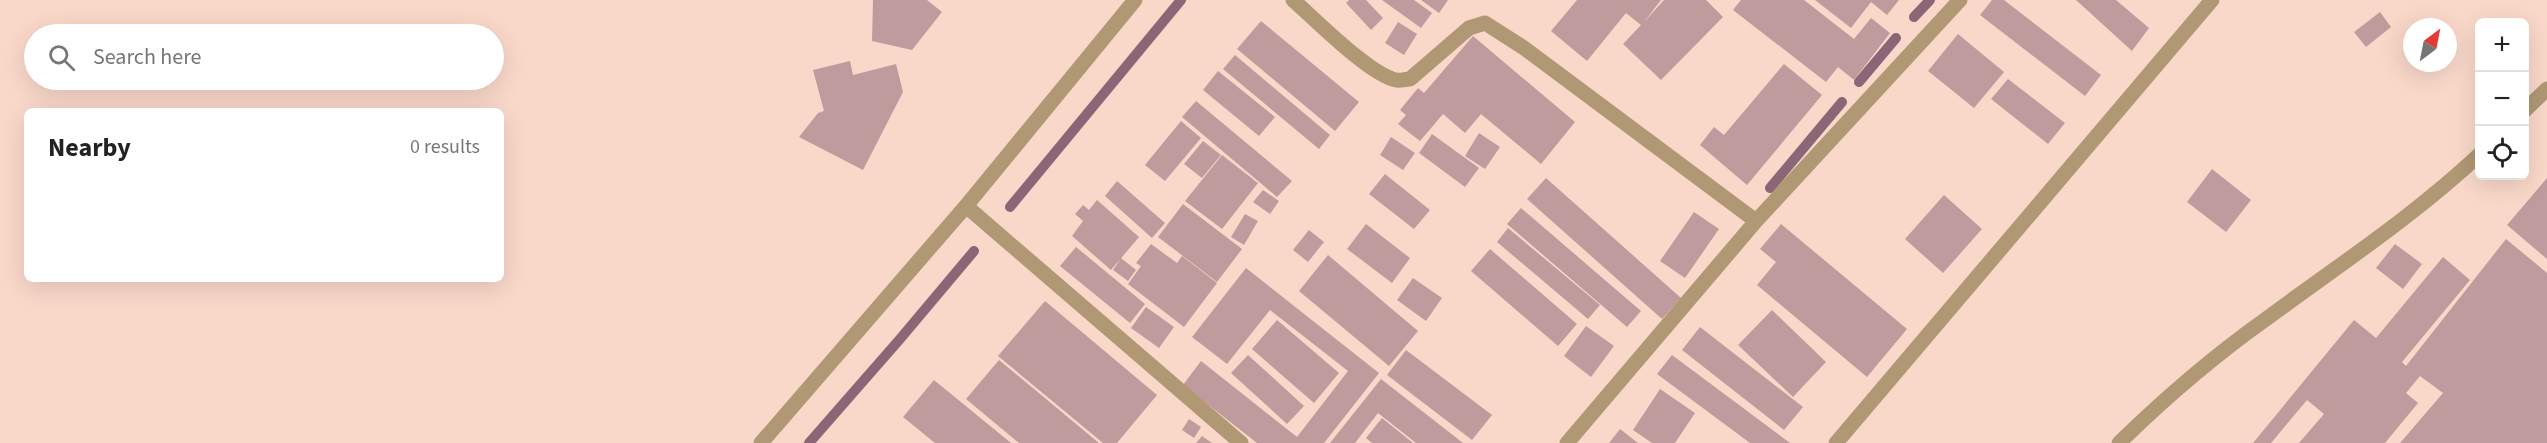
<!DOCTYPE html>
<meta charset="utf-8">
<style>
body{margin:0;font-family:"Source Sans 3",sans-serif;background:#f6f6f6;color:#222}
.controls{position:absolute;right:18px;top:18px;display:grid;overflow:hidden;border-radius:9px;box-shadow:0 6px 24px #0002}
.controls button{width:54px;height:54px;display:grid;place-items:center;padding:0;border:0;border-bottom:2px solid #e0e0e0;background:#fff;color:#222;font:30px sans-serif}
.compass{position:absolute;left:2403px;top:18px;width:54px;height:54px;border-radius:50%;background:#fff;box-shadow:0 6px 24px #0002;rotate:32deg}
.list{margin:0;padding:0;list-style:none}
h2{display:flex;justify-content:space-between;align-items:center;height:78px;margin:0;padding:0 24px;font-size:26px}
h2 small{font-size:20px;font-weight:400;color:#767676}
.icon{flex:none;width:33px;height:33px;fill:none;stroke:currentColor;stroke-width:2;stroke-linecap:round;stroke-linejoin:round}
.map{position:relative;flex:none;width:2547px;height:443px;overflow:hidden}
.search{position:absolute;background:#fff;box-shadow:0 6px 24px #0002;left:24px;top:24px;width:480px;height:66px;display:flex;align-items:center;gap:15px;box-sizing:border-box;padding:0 21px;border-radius:33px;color:#767676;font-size:22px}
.panel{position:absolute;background:#fff;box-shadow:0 6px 24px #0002;left:24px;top:108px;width:480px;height:174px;border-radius:9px}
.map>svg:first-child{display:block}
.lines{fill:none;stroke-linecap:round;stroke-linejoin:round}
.stream{stroke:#8a6676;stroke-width:10}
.building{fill:#bf9b9d}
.service{stroke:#b09874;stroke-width:15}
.minor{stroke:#b09874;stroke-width:15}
</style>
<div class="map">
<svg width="2547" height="443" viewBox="0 0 2547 443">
<rect width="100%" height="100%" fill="#f9d8c9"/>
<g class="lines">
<path class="stream" d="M1914,17L1930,0
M1859,82L1896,38
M1770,188L1842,102
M1010,207L1181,0
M809,443L900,339L974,251"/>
</g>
<path class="building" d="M873,0H927L942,12L912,50L872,41Z
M1349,0H1366L1383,18L1371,30L1346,3Z
M1382,0H1414L1432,13L1421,28Z
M1421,0H1448L1439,13Z
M1577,0H1661L1644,22L1664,0H1706L1723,17L1661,80L1623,44L1641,25L1626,13L1587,61L1551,31Z
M1741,0H1804L1854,39L1871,18L1890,33L1854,80L1838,67L1826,82L1733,10Z
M1815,0H1899L1887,15L1871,2L1851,28Z
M1992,0H2004L2101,75L2085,96L1980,15Z
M2076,0H2116L2149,28L2132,51Z
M2380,12L2391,27L2366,47L2354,32Z
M1261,21L1359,102L1335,131L1237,49Z
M1398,22L1417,34L1404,55L1385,43Z
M1958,34L2004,72L1974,108L1928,71Z
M1473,36L1575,122L1541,164L1481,114L1465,133L1443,114L1420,141L1398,124L1406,115L1400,110L1418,88L1424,93Z
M1235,55L1330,135L1319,149L1223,69Z
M850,61L853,75L896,64L903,92L863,170L799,137L818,113L824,111L813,70Z
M1784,64L1822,95L1747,185L1700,145L1714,127L1724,135Z
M1218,71L1275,117L1259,136L1203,90Z
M2008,79L2065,123L2048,144L1991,99Z
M1196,101L1292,181L1277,197L1182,117Z
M1181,121L1201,138L1165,181L1145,165Z
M1479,133L1500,147L1485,169L1465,156Z
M1432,134L1479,168L1465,187L1419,153Z
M1391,137L1415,153L1403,170L1380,155Z
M1203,141L1221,155L1202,178L1184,164Z
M1222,155L1258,183L1222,229L1185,201Z
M2212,169L2251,200L2226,232L2187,202Z
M1385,174L1430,210L1414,229L1369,194Z
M1546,178L1681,298L1662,319L1527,199Z
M2547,178V259L2507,225Z
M1117,181L1165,223L1152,238L1105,196Z
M1263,190L1279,201L1270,214L1253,202Z
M1944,195L1982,229L1943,273L1905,239Z
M1097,200L1139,237L1111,270L1072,236L1083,221L1075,214L1083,205L1089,210Z
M1183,204L1242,249L1217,282L1158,237Z
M1521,208L1641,311L1627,327L1507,224Z
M1694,212L1719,229L1685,278L1660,261Z
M1245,214L1258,221L1244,245L1231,237Z
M1366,224L1410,258L1392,283L1347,249Z
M1781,224L1907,329L1867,377L1757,285L1776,262L1760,249Z
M1508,228L1600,305L1588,319L1497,242Z
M1309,230L1324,242L1308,262L1293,250Z
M2506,239L2547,273V443H2400L2443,393L2420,376L2406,393L2418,403L2385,443H2299L2324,414L2307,400L2271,443H2253L2354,320L2376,338L2443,257L2470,280L2402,362L2406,366Z
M1151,244L1177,263L1182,256L1217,283L1184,327L1128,284L1141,266L1136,263Z
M2395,244L2422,264L2403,289L2376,268Z
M1076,247L1145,304L1130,323L1060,266Z
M1490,249L1577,324L1558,346L1471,271Z
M1328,255L1418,331L1389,366L1299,291Z
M1121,258L1136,270L1128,281L1113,270Z
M1246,268L1379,373L1324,443H1257L1183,385L1201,361L1297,437L1348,371L1270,310L1227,364L1192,337Z
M1413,278L1442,298L1426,321L1397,300Z
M1045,301L1157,395L1117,443H1103L998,356Z
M1146,307L1174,327L1159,348L1131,328Z
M1772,310L1826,362L1793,397L1738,345Z
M1277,320L1339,373L1314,403L1252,349Z
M1586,326L1614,346L1591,377L1564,356Z
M1700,327L1803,407L1784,430L1682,350Z
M1406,350L1492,415L1472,440L1387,375Z
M1248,355L1304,406L1287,424L1231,373Z
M1672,355L1790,443H1750L1657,374Z
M999,360L1099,443H1019L966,399Z
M1381,379L1463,443H1416L1378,413L1355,443H1330Z
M934,380L1011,443H935L903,417Z
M1660,389L1695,413L1675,443H1652L1633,430Z
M1382,418L1413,443H1372L1366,438Z
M1189,419L1201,427L1194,438L1182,430Z
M1620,429L1638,443H1609Z
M1202,436L1212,443H1196Z"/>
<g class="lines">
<path class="service" d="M2524,111L2547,89
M1836,443L2212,0
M2119,443C2165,398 2214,356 2266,319C2339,265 2414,216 2480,154"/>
<path class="minor" d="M1293,0C1315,19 1370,75 1396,80C1400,81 1406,79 1410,79L1469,28L1485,23L1524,48L1756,221
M966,206L1241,443
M761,443L966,206L1135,0
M1567,443L1756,221L1960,0"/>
</g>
</svg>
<div class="controls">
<button>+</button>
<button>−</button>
<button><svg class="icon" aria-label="locate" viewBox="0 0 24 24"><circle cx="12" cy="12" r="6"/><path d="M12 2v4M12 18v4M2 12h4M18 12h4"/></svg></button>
</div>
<svg class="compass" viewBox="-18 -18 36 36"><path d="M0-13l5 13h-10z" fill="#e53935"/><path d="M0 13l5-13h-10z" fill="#767676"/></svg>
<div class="search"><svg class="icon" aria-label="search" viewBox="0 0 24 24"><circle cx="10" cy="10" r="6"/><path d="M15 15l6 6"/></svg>Search here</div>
<section class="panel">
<h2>Nearby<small>0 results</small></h2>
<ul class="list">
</ul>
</section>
</div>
